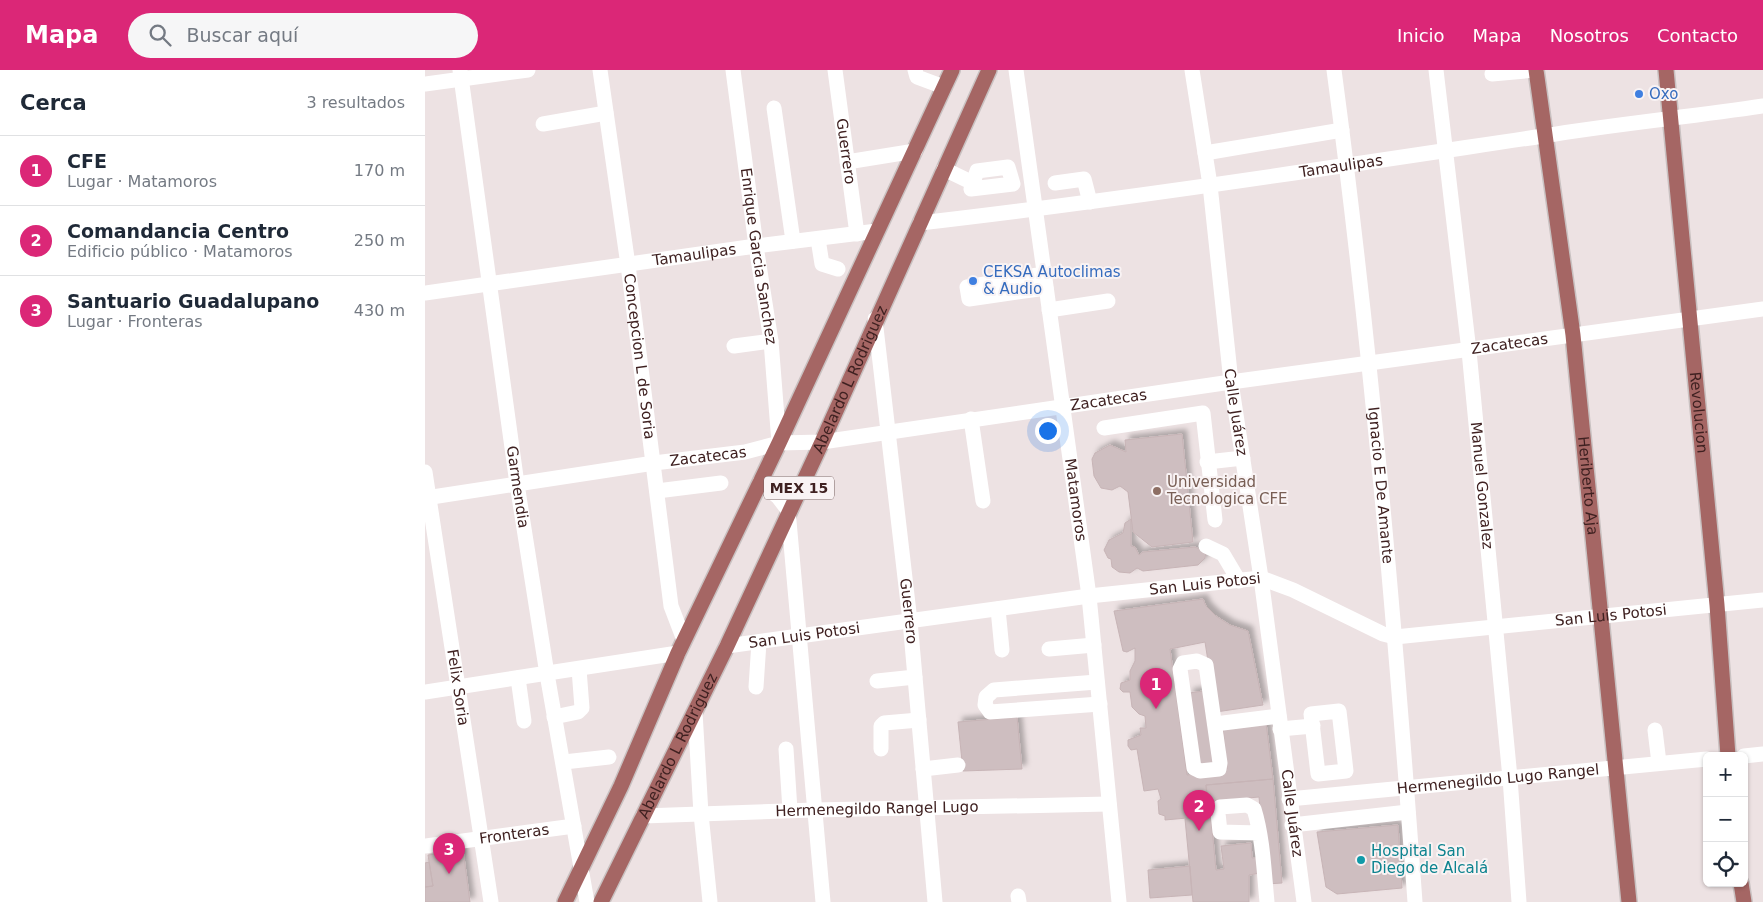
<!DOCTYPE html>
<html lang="es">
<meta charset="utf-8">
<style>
body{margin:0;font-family:"DejaVu Sans",sans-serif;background:#f6f6f7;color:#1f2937}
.controls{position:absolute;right:15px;bottom:15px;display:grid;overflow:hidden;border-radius:8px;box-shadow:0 1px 4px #0004}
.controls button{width:45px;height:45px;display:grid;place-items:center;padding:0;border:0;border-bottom:1px solid #e0e1e3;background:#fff;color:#1f2937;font:25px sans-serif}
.you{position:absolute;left:622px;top:360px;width:18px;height:18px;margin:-12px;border:4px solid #fff;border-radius:50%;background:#1a73e8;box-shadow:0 0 0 8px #1a73e833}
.badge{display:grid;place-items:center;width:32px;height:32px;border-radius:50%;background:#db2777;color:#fff;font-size:16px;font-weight:700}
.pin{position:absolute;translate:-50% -41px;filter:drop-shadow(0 1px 2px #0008)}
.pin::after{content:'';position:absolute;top:26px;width:18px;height:15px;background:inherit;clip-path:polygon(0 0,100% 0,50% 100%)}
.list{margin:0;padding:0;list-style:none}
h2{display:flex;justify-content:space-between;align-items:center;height:65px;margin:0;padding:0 20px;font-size:21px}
h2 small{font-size:16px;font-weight:400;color:#747a83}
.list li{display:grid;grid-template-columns:32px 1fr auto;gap:15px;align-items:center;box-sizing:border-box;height:70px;padding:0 20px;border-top:1px solid #e0e1e3}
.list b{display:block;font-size:19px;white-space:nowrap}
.list p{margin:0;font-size:16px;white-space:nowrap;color:#747a83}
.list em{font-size:16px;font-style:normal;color:#747a83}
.icon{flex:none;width:28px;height:28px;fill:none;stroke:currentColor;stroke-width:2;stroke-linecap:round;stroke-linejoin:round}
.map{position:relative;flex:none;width:1338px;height:832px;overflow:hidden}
header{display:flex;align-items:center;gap:30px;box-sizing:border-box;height:70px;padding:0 25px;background:#db2777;color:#fff}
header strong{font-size:24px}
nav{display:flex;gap:28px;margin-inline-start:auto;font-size:18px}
.search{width:350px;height:45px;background:#f6f6f7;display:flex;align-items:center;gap:12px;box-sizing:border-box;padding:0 18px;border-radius:28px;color:#747a83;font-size:19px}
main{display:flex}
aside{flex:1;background:#fff}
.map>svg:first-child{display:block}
.building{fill:#cebec0;stroke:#c7b4b6;filter:url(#shadow)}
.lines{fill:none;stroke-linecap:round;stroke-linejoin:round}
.major-casing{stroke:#c9c1c1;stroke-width:18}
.minor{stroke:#fff;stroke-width:15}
.major{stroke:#a56664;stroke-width:15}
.shop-dot{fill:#3f7fe0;stroke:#f9f3f4;stroke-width:2}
.education-dot{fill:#8d6e63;stroke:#f9f3f4;stroke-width:2}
.culture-dot{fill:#0f9aa8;stroke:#f9f3f4;stroke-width:2}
.labels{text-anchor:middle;stroke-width:4;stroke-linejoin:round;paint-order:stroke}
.shield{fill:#f9f3f4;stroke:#776060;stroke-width:1}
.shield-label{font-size:14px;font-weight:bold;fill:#3f2121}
.shop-label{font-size:15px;fill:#366cbe;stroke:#f9f3f4;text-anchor:start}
.street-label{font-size:15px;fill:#3f2121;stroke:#f9f3f4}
.education-label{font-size:15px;fill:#785e54;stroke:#f9f3f4;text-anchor:start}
.culture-label{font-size:15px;fill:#0d838f;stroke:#f9f3f4;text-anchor:start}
</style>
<header>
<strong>Mapa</strong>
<div class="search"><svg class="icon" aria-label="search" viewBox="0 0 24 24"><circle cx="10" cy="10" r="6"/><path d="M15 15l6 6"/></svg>Buscar aquí</div>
<nav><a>Inicio</a><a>Mapa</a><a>Nosotros</a><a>Contacto</a></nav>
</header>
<main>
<aside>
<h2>Cerca<small>3 resultados</small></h2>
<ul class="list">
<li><span class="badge">1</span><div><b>CFE</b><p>Lugar · Matamoros</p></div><em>170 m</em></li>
<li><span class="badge">2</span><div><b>Comandancia Centro</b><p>Edificio público · Matamoros</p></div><em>250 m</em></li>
<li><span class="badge">3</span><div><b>Santuario Guadalupano</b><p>Lugar · Fronteras</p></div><em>430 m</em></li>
</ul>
</aside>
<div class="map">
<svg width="1338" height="832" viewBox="0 0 1338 832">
<defs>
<filter id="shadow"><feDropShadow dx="4.5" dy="-4.5" stdDeviation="2.5" flood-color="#0004"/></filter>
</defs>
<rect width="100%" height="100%" fill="#ede2e3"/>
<path class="building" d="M757,364L768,472L727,477L708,462L703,422L695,416L687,420L676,418L669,406L667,389L670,383L685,375L701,382L700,370Z
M706,449V476L710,477L714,485L718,482L770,477L781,482L780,488L773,495L718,501L712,498L705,503L694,502L687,497L686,489L683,488L679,480L684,470L698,463L700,453Z
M778,529L781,536L791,546L805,555L823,561L838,635L791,642L780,572L745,579L762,705L802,699L798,658L841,653L848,709L781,715L784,746L740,750V746L734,744L733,731L736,729L733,719L719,721L712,679L706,680L703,676V670L716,665L715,658H721L720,646L714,644L707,637L705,622H698L695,619L696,613L705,610V601L710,591V578L702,582L698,581L689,541Z
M778,621L788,695L774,697L764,623Z
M592,647L597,699L538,701L533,652Z
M848,709L857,813L842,814L834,727L790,731L792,748H786L791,800L799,799L796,776L826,773L827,788L835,787L836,803L824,805V832H768L760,749L784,746L781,715Z
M973,755L977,818L912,824L901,817L892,762Z
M38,780L45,832H0V817L8,816L3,785Z
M4,792L8,816L0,817V793Z
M765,796L767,825L725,828L723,800Z"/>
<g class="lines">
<g class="major-casing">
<g id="major">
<path id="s18" d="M1111,0L1148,265L1204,832"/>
<path id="s19" d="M1241,0L1292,535L1303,686"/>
<path d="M1316,813L1319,832"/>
<path d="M140,832L196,716L253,583L354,373L527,0"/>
<path id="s20" d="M176,832L302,576L397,372L564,0"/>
</g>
</g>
<g class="minor">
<path id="s1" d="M35,0L92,414L122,604L162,832"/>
<path id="s2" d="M175,0L203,195L246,536L259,570"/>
<path id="s3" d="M308,0L331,176L346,271L354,373"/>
<path id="s4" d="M410,0L432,164"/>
<path d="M490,0L492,7L519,17"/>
<path id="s5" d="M591,0L664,526L694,832"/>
<path id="s6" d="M767,0L785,115L806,312L836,508L879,832"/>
<path id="s7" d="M909,0C946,276 970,554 990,832"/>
<path id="s8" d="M1011,0L1044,281L1085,708L1094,832"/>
<path d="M1067,4L1111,0"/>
<path d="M0,14L103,0"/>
<path d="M349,38L368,171"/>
<path d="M118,54L181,43"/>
<path d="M780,83L917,60"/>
<path d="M422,92L490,81"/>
<path d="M583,97L588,114L546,119L552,101Z"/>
<path d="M519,99L548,113"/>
<path d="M630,113L659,109L665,132"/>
<path id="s9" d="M495,153C703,129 910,97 1118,66C1191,54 1265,47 1338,36"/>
<path d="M393,169L397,194L413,199"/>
<path d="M619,204L542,217L544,229L621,218"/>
<path id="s10" d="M0,223L331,176L452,161"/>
<path d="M624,240L683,231"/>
<path id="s11" d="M450,249L485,551L510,832"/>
<path d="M309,276L346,271"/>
<path d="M546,349L558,431"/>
<path d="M679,358L778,343L790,450"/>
<path d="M782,392L818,388"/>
<path id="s12" d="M0,402L66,832"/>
<path d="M335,412L353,427L363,440L398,832"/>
<path d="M232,421L296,413"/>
<path id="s13" d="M0,428L229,393L320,382L354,373L397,372L806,312L1338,239"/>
<path d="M781,476L798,484L814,511"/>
<path d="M573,539L577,580"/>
<path id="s14" d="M302,576L664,526L836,508L868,520L958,564L970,567L1338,530"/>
<path d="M624,579L669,575"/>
<path d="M772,591L781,595L795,693L794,699L775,701L769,698L755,599L758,593Z"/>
<path d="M93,608L99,651"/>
<path d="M452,611L490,607"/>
<path d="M672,612L569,620L561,627L560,635L565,642L675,634"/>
<path d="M331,617L334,572"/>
<path d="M0,622L253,583"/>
<path d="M914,641L921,701L893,704L886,644Z"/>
<path d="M270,642L276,744L285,832"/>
<path d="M129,647L153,642L157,638L154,599"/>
<path d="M790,654L854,646"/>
<path d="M855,659L888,656"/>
<path d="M1230,660L1234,693"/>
<path d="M361,679L365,740"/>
<path d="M456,679V656L459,653L494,650"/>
<path d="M1319,686L1338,684"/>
<path d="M139,692L184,687"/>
<path d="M498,699L533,695"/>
<path id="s15" d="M864,729L1282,689"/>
<path id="s16" d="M218,746L389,740L684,734"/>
<path d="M867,755L983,742"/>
<path d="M834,763L795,762L793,743L795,737L822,735L829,739C838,768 839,802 842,832"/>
<path id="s17" d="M0,776L149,756"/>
<path d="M593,826L594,832"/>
</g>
<use href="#major" class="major"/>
</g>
<g class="shop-dot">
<circle cx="1214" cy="24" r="5"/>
<circle cx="548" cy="211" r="5"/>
</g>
<circle class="education-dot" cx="732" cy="421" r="5"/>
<circle class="culture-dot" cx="936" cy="790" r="5"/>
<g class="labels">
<rect class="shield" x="339" y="406.5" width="70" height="23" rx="4"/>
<g class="shield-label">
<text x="374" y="423">MEX 15</text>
</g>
<g class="shop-label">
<text x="1224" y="29">Oxo</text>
<text x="558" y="207">CEKSA Autoclimas<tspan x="558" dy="17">&amp; Audio</tspan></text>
</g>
<g class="street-label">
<text dy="5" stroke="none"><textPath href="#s4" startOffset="82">Guerrero</textPath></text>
<text dy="5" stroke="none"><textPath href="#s9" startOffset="425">Tamaulipas</textPath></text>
<text dy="5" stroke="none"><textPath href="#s10" startOffset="272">Tamaulipas</textPath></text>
<text dy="5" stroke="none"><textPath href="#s3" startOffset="188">Enrique Garcia Sanchez</textPath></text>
<text dy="5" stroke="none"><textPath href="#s13" startOffset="1096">Zacatecas</textPath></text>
<text dy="5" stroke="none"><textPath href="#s2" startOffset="289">Concepcion L de Soria</textPath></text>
<text dy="5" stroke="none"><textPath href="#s20" startOffset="579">Abelardo L Rodriguez</textPath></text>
<text dy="5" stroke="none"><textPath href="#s13" startOffset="691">Zacatecas</textPath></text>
<text dy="5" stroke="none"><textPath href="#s6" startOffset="345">Calle Juárez</textPath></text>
<text dy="5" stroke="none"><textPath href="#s19" startOffset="344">Revolucion</textPath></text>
<text dy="5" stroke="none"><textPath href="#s13" startOffset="286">Zacatecas</textPath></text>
<text dy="5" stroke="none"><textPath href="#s7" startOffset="418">Ignacio E De Amante</textPath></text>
<text dy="5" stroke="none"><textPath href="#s18" startOffset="419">Heriberto Aja</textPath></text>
<text dy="5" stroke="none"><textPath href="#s8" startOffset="418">Manuel Gonzalez</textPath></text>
<text dy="5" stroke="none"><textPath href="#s1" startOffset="421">Garmendia</textPath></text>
<text dy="5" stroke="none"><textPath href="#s5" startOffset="434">Matamoros</textPath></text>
<text dy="5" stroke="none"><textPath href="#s14" startOffset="482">San Luis Potosi</textPath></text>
<text dy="5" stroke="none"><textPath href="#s11" startOffset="294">Guerrero</textPath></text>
<text dy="5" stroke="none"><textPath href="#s14" startOffset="902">San Luis Potosi</textPath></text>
<text dy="5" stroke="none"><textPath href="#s14" startOffset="78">San Luis Potosi</textPath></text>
<text dy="5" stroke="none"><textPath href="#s12" startOffset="218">Felix Soria</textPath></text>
<text dy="5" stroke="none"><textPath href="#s20" startOffset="174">Abelardo L Rodriguez</textPath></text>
<text dy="5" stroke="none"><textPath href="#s15" startOffset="210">Hermenegildo Lugo Rangel</textPath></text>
<text dy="5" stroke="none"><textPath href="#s16" startOffset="234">Hermenegildo Rangel Lugo</textPath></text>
<text dy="5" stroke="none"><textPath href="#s6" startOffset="750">Calle Juárez</textPath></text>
<text dy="5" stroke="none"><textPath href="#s17" startOffset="90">Fronteras</textPath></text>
</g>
<g class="education-label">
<text x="742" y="417">Universidad<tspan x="742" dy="17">Tecnologica CFE</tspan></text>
</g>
<g class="culture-label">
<text x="946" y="786">Hospital San<tspan x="946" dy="17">Diego de Alcalá</tspan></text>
</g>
</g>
</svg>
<div class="controls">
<button>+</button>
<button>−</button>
<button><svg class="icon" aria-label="locate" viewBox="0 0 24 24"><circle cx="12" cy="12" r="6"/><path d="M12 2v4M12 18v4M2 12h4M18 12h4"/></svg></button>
</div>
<div class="you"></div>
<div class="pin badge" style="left:731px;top:639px">1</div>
<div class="pin badge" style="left:774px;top:761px">2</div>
<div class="pin badge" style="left:24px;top:804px">3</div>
</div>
</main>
